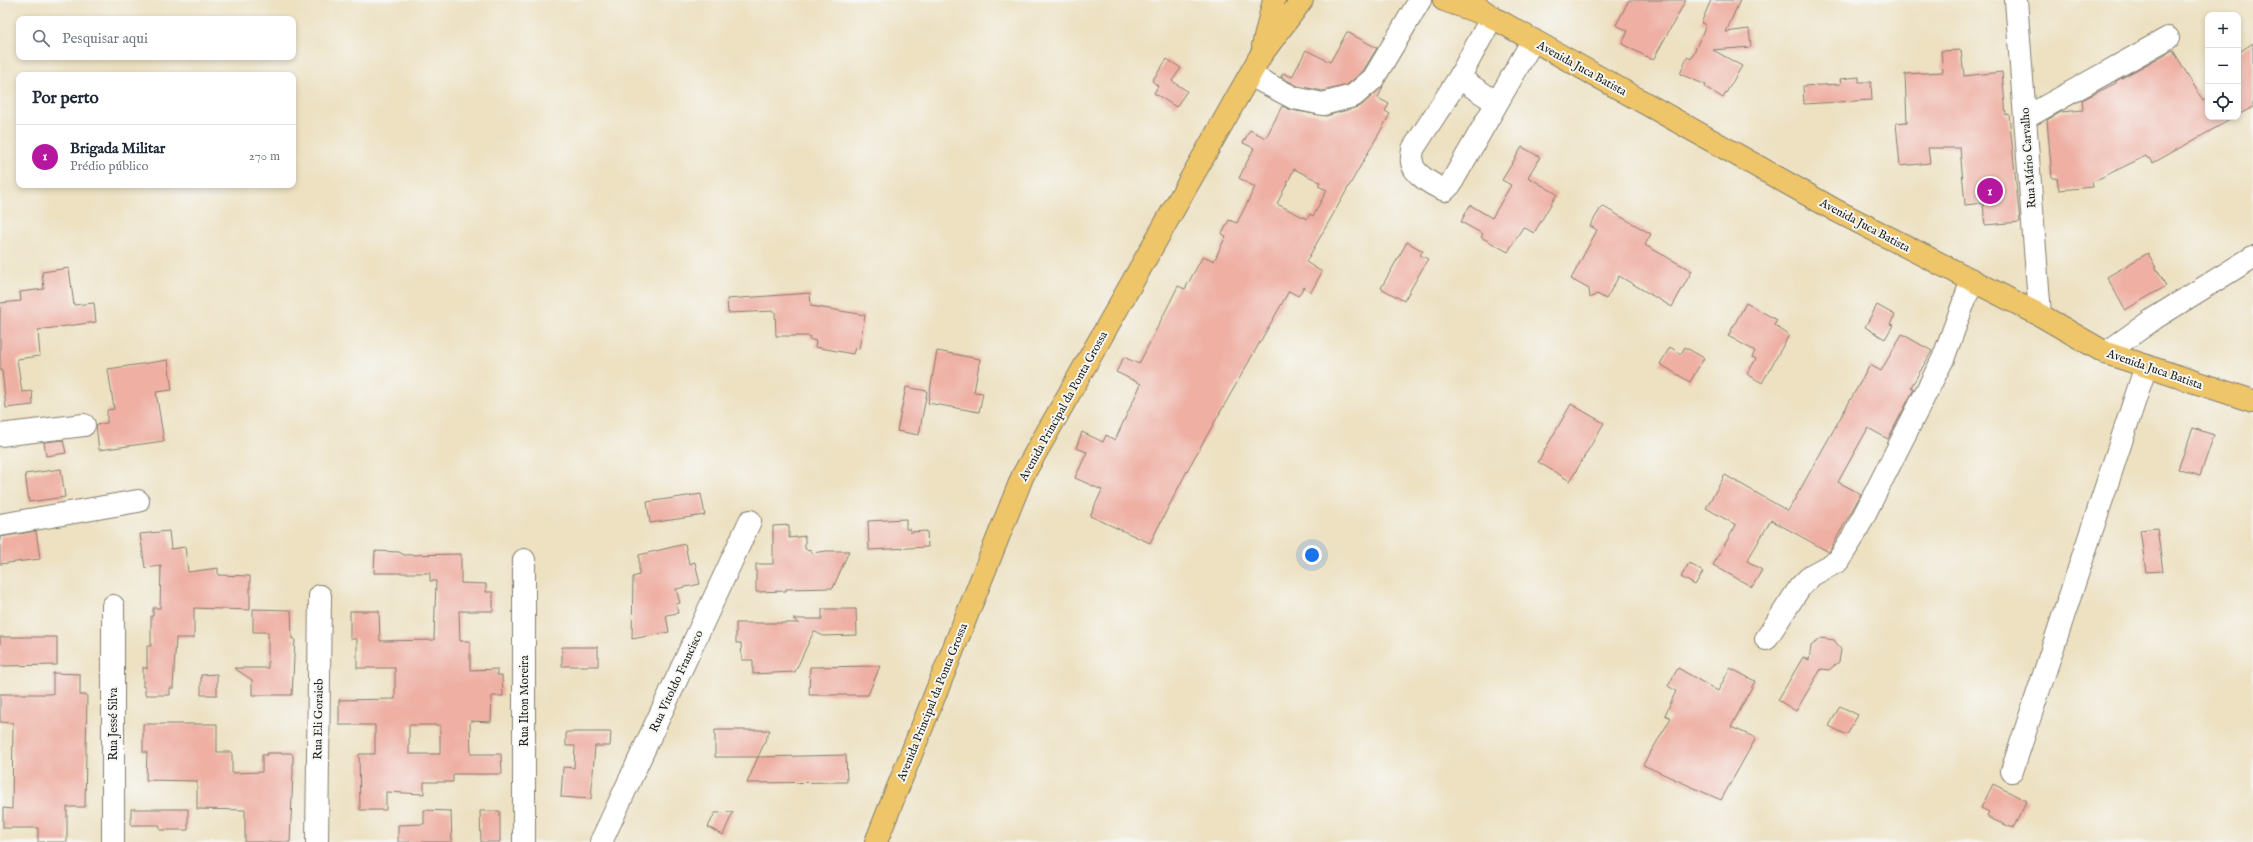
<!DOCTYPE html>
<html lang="pt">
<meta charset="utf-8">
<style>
body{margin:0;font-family:"IM FELL English",serif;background:#f6f6f7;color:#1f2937}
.controls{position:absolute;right:12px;top:12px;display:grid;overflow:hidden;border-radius:8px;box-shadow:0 2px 6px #0003}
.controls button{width:36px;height:36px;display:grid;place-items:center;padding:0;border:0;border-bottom:1px solid #e0e1e3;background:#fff;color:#1f2937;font:20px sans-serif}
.you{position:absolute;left:1312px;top:555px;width:14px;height:14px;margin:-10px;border:3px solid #fff;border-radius:50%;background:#1a73e8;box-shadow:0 0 0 6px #1a73e833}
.badge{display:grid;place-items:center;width:26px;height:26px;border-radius:50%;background:#b5179e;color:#fff;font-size:13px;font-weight:700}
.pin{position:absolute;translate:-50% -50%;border:2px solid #fff;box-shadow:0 1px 4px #0006}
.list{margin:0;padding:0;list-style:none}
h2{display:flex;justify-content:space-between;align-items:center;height:52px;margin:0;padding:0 16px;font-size:17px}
h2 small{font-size:13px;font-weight:400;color:#747a83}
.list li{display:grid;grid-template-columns:26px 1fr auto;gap:12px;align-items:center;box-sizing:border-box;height:64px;padding:0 16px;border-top:1px solid #e0e1e3}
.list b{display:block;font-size:15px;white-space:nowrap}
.list p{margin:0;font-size:13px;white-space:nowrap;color:#747a83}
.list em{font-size:13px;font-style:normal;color:#747a83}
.icon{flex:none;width:22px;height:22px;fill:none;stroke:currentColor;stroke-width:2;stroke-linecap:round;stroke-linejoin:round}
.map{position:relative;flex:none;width:2253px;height:842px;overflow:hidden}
.search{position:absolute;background:#fff;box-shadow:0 2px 6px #0003;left:16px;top:16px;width:280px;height:44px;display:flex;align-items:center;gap:10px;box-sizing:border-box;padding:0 14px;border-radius:8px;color:#747a83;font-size:15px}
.panel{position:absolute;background:#fff;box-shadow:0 2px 6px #0003;left:16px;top:72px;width:280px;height:116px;border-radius:8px}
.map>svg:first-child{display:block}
.building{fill:#efafa3;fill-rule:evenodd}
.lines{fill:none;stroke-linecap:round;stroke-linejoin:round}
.minor-casing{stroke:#847e6f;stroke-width:24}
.major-casing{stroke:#847e6f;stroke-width:24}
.minor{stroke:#fff;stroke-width:22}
.major{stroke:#eec569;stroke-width:22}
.labels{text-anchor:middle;stroke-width:4;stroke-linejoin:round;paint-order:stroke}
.street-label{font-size:12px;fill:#1c1c1c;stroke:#f6f6f2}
</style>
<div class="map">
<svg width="2253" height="842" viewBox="0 0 2253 842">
<rect width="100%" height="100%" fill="#f6f6f2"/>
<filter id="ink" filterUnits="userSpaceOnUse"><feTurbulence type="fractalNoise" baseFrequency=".025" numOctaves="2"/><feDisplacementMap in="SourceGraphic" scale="8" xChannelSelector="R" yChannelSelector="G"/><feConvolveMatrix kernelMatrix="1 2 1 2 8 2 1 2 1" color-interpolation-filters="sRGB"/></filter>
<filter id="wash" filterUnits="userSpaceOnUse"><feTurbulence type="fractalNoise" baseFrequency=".012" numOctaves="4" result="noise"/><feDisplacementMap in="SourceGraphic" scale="16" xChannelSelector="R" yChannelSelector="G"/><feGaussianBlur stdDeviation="0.9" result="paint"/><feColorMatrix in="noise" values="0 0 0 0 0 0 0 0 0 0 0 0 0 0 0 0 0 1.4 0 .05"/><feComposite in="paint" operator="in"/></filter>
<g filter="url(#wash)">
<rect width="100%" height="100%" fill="#ede1c2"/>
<g id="blocks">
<path class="building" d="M1629,0H1686L1653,60L1622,44L1628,31L1616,25Z
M1711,0H1740L1726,32L1749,29L1751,47L1713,50L1742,66L1723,98L1705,87L1706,85L1680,74L1687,57L1691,59L1706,25L1701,23Z
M1347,32L1377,48L1363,71L1347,85L1323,91L1298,86L1281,77L1283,73L1292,77L1306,50L1330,62Z
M2253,43V107L2238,115V53Z
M1961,50L1964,76L2002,72L2006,115L2009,114L2020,222L1985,225L1983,203L1965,205L1960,148H1928L1930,163L1900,166L1896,123L1907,122L1905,74L1943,72L1941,51Z
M2173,50L2203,101L2208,98V117H2235L2153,163L2150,158L2148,159L2146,156L2092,182L2093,187L2059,190L2057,178H2052L2047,120L2061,112L2083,110L2082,100L2116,83V81Z
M1167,59L1181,68L1172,81L1187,91L1176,107L1154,93L1158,86L1152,81Z
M1859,77V82H1871L1872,100L1804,104L1803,86L1841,84L1840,79Z
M1383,86L1378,98L1389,104L1385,111L1390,114L1306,262L1322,272L1311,292L1304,287L1298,296L1289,291L1188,469L1150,543L1090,516L1102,490L1075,478L1087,452L1076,448L1082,432L1103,442L1106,435L1115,440L1141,384L1116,372L1124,357L1139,364L1178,286L1185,289L1203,256L1214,261L1226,236L1222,234L1229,220L1237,223L1255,187L1239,178L1254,148L1243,143L1250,130L1266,138L1282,106L1291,110L1326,116L1361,106ZM1294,169L1320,182L1318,186L1327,190L1313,216L1310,214L1307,219L1277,204Z
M1522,147L1540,157L1528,177L1557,194L1534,233L1523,227L1508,252L1481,237L1483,234L1461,222L1470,205L1492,218L1511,185L1502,180Z
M1602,206L1651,234L1645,245L1692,271L1672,307L1619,276L1606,299L1597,294L1590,298L1589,289L1571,279L1597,230L1590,226Z
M1407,242L1423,251L1420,255L1428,259L1404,301L1381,288Z
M2148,253L2166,286L2125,310L2107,277Z
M69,268L74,305L94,303L96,322L38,330L40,356L17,359L22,392L32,391L33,405L6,408L2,370H0V303L21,301L20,292L44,289L42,272Z
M810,293L811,306L865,315L859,349L855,348L853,354L815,347L816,341L809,339L810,336H776L775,311L728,313L727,299Z
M1746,303L1777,320L1774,325L1789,335L1762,383L1747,374L1756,359L1752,357L1755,351L1728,336Z
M1877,305L1895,315L1890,324L1893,325L1885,339L1865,327Z
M1902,334L1932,351L1911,387L1914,389L1888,439L1868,428L1838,482L1861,494L1829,552L1771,520L1747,561L1762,570L1752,587L1713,565L1736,525L1706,508L1725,475L1788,511L1870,365L1881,371Z
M1670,347L1681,354L1685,347L1704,358L1690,382L1660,364Z
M937,351L980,359L974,392L983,393L979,412L928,403Z
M168,360L172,390L156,392L164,441L99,450L96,425L107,423V410L114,409L108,369Z
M906,387L927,391L919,435L897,431Z
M1571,404L1604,423L1570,481L1538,462Z
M2193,428L2214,435L2200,476L2178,469Z
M63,440L66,453L46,456L44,442Z
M61,469L65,497L29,502L25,474Z
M701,494L705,515L650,523L647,502Z
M906,519V529H910V532L927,531L928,547L869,550L868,521Z
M789,525V538L805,536V549L811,550V553L827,551H849L833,588L786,589V591L756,592V564H773V526Z
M2157,528L2163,571L2146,572L2140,530Z
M36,531L40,559L0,564V537Z
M169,531L171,549L185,547L188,572L218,568V575L250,576V610L194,608V638H176L173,687L175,688H170V695H145V687H143V667L147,669V646H151V616H153V608H160L161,566L145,568L140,534Z
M685,544L689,564L695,562L700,584L676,589L680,603L676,604L678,613L666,615L669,632L632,639L633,577L639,575V555Z
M375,551L399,552L404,555L461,554V583L486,584V592H493V611H459L460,641H470V670L497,669V675H502L503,696H492L491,722L470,721L471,754H501L502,774H453V782H424V794L386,792V810H360L359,754H375V725H339V700L395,699V668H357V639H350V611H379L380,641L434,640L436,581H430V573H374ZM409,725H440V754H409Z
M1689,563L1703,572L1695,585L1681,577Z
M253,609L291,610L292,639H295L292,695H252V680L234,668H268V632H253Z
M822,609H856L857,635L823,636L814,631L795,672L753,674V660H742L741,643H736V623H799L793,619H822Z
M0,637H57V665L0,666Z
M1822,638L1834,640L1841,650L1839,662L1829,670L1821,669L1796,711L1778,700L1803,657L1809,660L1811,646Z
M562,647H598V666H562Z
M880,666L868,695H809L810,667Z
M1678,668L1718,691L1730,668L1755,681L1731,727L1756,738L1721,800L1643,765L1671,718L1665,715L1676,691L1668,686Z
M53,673L80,674V695H87L85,807H67V842H38V828H3V808L12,809L13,723L0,722V694H53Z
M217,674V695H201V675Z
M1840,706L1858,715L1847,735L1829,726Z
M143,724H217V752H232V773L262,772V755H267V753H291L293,755V774L290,842H245V810L197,809V781L146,780L147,752H143Z
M715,730H770L758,757H715Z
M566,732H611L610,746H595L591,799L561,797L563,767L574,768L575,746H566Z
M846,755L847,782L747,783L758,757Z
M1993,784L2027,801L2013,828L1989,818L1987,815L1989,812L1981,808Z
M131,809H188V830H160V825H131Z
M424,810L451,811L452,842H398V825L424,824Z
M480,811H500V842H481Z
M733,812L723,835L708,827L715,813Z"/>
</g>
</g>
<g filter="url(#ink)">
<use href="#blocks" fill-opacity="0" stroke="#847e6f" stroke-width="1"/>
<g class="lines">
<g class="minor-casing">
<path id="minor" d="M2016,0L2040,315
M1492,17L1459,78L1413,149C1413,153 1411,158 1412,162C1413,174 1434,186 1445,190L1450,185L1533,40
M1250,75L1294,98L1323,104L1353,96L1373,79L1420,0
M1459,78L1497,103
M2025,118L2168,38
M2106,353L2155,318L2253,257
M0,435L84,425
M0,525L138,501
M524,560V842
M113,606V842
M1766,639L1800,587L1812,575L1838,561L1852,539L1943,359L1972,280
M2012,771L2146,366
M317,842L320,596
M601,842L750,521"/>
</g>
<g class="major-casing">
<path id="major" d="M1444,0L1481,13
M1468,0L1492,17L1835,210L2040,315L2106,353L2253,401
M1263,46L1274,0
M876,842L1023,475L1261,55L1302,0"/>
</g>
<use href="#minor" class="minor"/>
<use href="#major" class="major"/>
</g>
</g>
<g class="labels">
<g class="street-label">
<text transform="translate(1582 68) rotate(29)" y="4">Avenida Juca Batista</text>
<text transform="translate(2028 158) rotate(-94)" y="4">Rua Mário Carvalho</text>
<text transform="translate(1865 225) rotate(28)" y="4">Avenida Juca Batista</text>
<text transform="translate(2155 369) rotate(19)" y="4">Avenida Juca Batista</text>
<text transform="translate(1063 406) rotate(-61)" y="4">Avenida Principal da Ponta Grossa</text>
<text transform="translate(676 681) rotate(-65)" y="4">Rua Vitoldo Francisco</text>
<text transform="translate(524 701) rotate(-90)" y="4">Rua Ilton Moreira</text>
<text transform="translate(932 702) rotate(-68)" y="4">Avenida Principal da Ponta Grossa</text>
<text transform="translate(318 719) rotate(-89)" y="4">Rua Eli Goraieb</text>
<text transform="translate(113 724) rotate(-90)" y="4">Rua Jessé Silva</text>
</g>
</g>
</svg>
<div class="controls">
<button>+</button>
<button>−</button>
<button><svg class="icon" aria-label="locate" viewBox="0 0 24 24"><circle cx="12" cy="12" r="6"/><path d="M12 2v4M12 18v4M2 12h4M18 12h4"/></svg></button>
</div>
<div class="you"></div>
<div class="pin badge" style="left:1990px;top:191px">1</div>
<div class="search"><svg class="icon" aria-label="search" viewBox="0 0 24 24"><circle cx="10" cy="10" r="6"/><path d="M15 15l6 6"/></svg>Pesquisar aqui</div>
<section class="panel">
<h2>Por perto<small></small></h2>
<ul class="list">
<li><span class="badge">1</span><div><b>Brigada Militar</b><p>Prédio público</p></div><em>270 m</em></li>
</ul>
</section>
</div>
